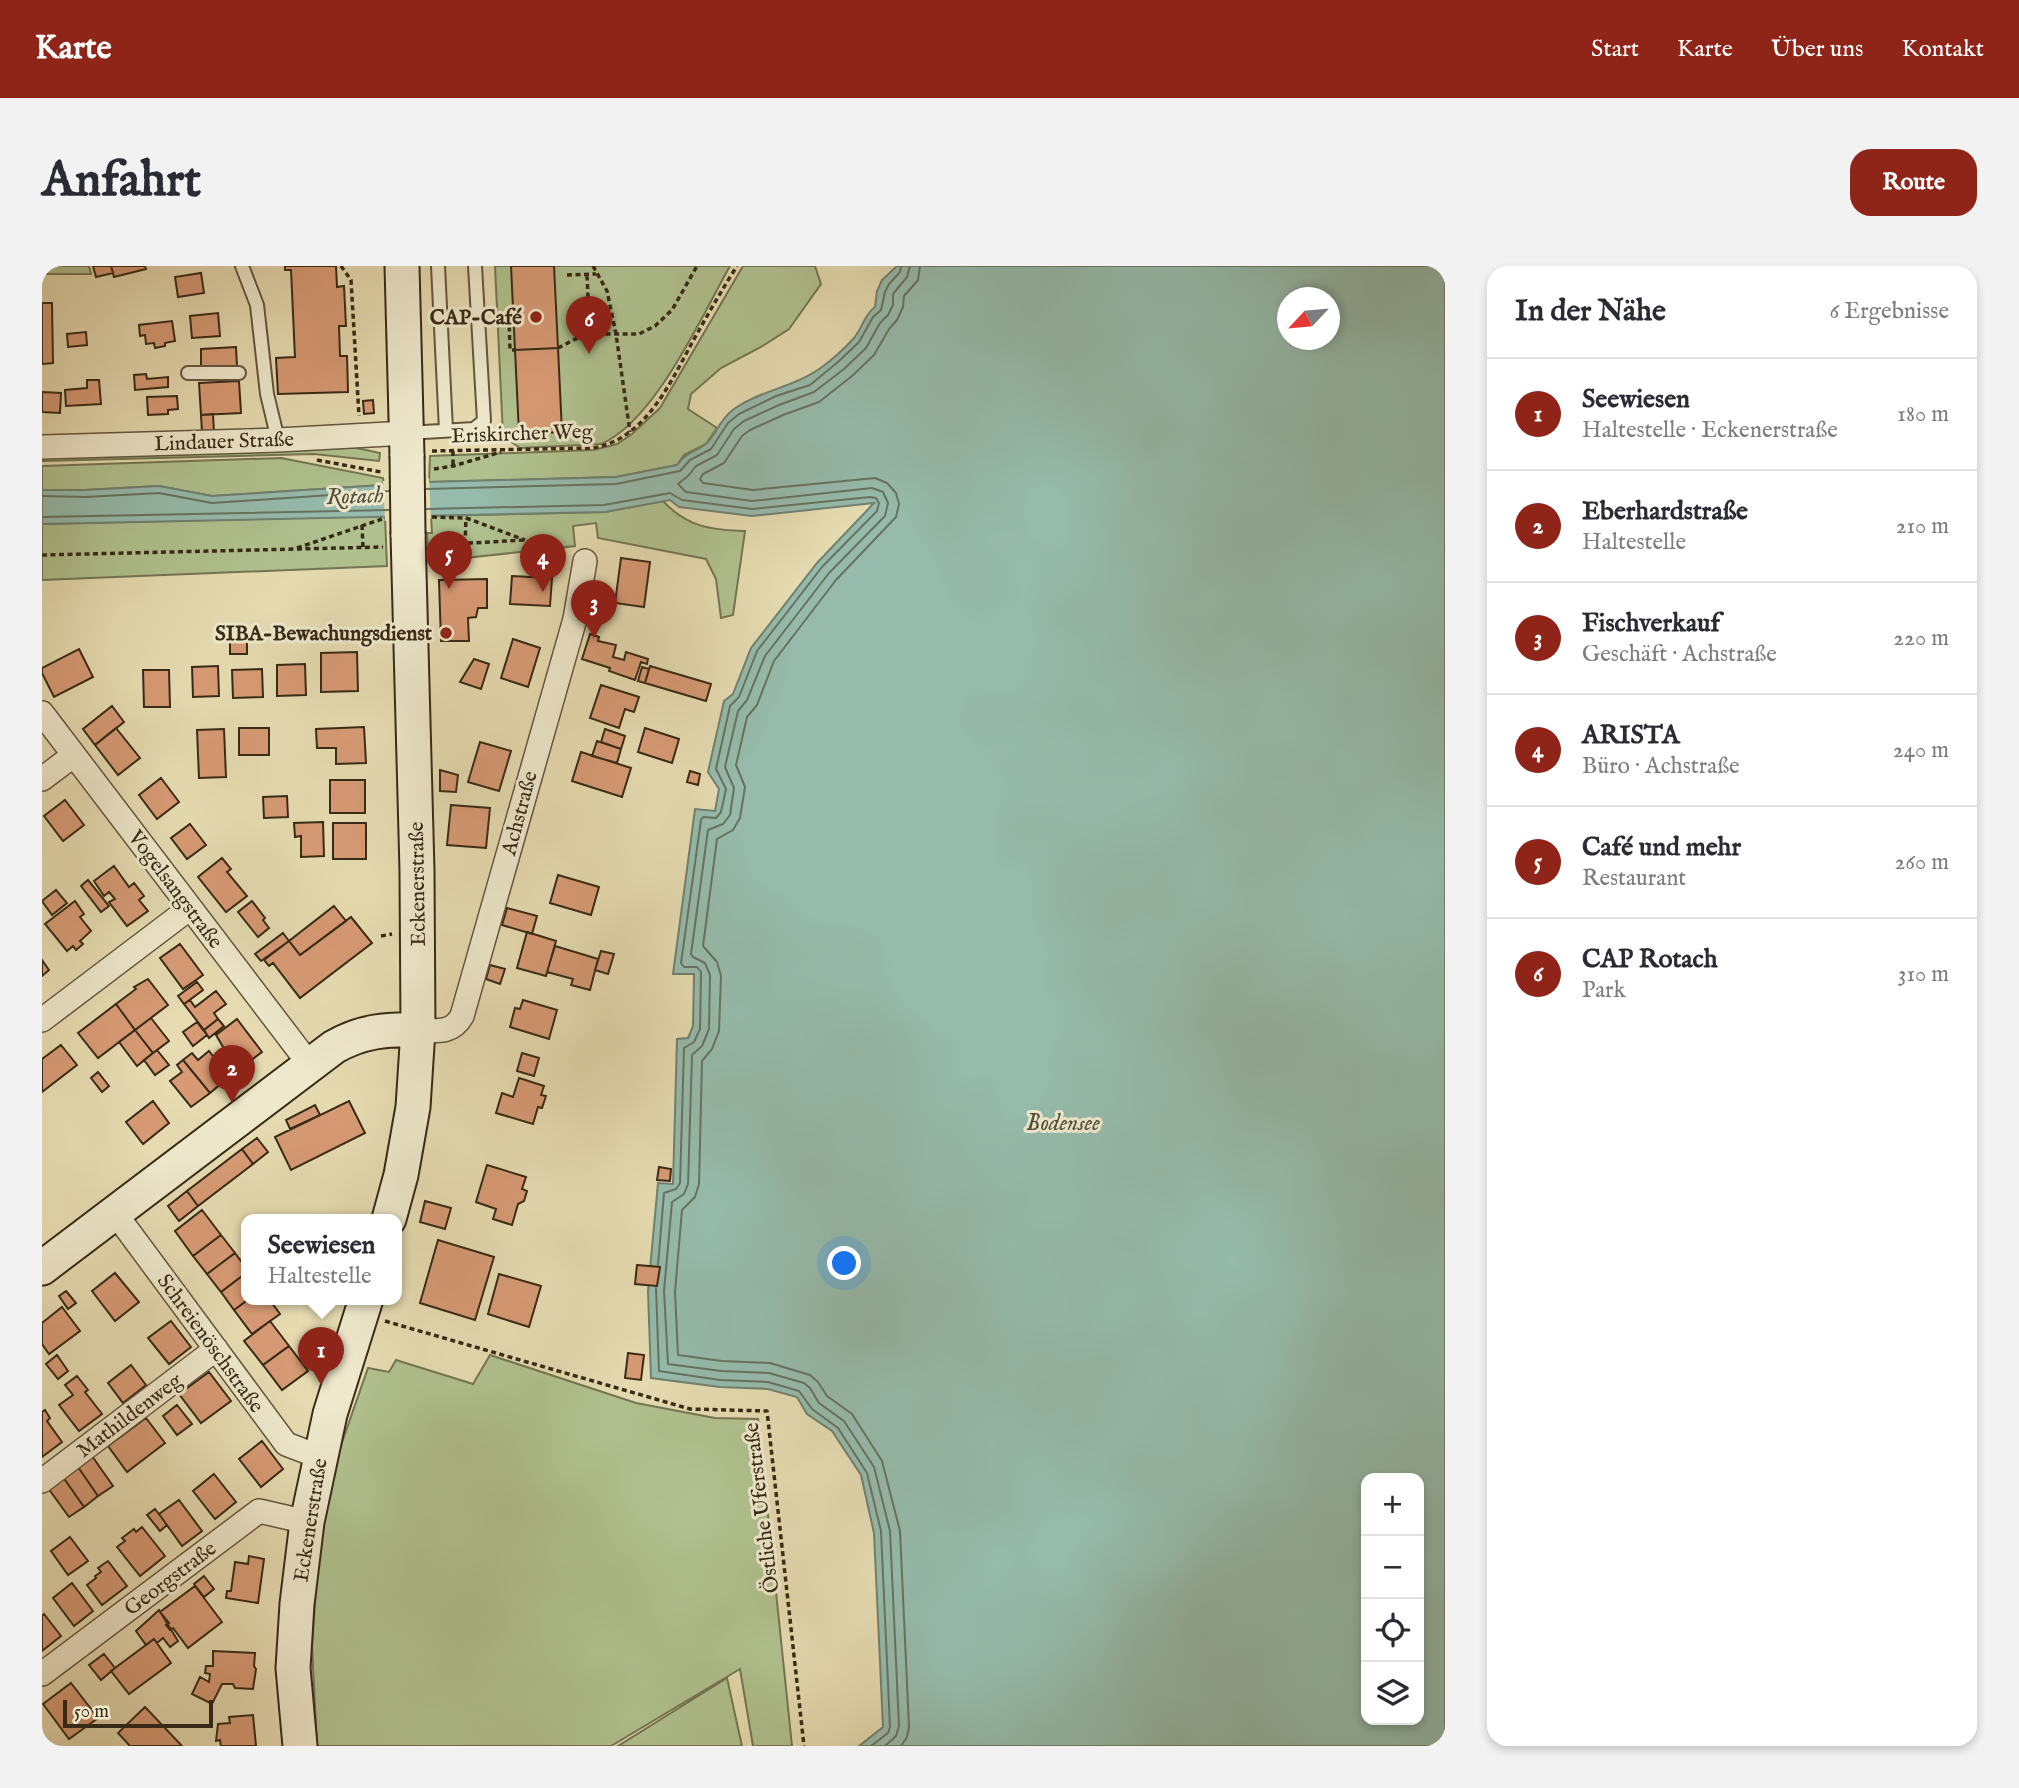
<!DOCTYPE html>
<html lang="de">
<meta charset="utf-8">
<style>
body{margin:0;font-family:"IM FELL English",serif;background:#f2f2f3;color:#2b2b33}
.controls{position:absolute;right:21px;bottom:21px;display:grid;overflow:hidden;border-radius:14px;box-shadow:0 4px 10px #0003}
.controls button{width:63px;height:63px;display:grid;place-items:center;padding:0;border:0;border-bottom:2px solid #e1e1e2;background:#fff;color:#2b2b33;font:35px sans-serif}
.compass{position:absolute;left:1235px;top:21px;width:63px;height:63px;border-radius:50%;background:#fff;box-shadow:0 4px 10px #0003;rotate:244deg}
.scale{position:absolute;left:21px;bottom:18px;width:150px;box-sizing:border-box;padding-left:7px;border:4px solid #382a16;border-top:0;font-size:19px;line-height:24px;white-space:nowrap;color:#382a16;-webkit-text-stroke:5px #efe8cc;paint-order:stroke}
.you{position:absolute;left:803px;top:998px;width:24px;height:24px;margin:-18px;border:5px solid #fff;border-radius:50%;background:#1a73e8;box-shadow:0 0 0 10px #1a73e833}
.badge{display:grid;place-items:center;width:46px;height:46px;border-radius:50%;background:#8f2418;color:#fff;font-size:23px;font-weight:700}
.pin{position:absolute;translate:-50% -58px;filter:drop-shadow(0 2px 4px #0008)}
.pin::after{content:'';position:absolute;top:37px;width:24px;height:21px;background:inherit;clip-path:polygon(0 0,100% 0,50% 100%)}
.popup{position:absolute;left:199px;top:948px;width:161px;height:91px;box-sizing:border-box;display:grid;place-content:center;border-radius:14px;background:#fff;filter:drop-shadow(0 2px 5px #0005);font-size:23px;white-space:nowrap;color:#7c7c81}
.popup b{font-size:26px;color:#2b2b33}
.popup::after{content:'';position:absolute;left:50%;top:100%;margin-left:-14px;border:14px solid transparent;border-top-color:#fff}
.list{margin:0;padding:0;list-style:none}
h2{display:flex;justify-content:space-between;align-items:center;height:91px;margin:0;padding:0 28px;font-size:30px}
h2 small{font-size:23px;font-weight:400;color:#7c7c81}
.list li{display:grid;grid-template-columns:46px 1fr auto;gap:21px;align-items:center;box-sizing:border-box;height:112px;padding:0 28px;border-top:2px solid #e1e1e2}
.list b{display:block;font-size:26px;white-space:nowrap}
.list p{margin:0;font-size:23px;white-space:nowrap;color:#7c7c81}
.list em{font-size:23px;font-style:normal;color:#7c7c81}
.icon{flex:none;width:38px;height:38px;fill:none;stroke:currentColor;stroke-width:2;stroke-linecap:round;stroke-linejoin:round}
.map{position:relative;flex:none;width:1403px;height:1480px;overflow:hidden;border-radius:21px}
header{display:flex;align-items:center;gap:42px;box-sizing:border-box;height:98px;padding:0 35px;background:#8f2418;color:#fff}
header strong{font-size:33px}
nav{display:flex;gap:38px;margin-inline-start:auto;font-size:24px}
.intro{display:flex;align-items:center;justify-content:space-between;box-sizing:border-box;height:168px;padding:0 42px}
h1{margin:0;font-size:49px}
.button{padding:18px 32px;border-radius:21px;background:#8f2418;color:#fff;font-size:24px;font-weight:700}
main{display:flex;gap:42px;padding:0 42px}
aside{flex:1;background:#fff;border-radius:21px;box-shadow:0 4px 10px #0003}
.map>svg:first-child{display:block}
.green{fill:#b0c18f;stroke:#747652;stroke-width:2}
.water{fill:#96bbac;stroke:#708170;stroke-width:2;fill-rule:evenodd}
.pier{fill:#e6dbb1}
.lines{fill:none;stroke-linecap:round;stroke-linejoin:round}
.shore{stroke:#677261;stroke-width:2}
.building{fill:#d79a74;stroke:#382a16;stroke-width:2}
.lane-casing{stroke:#64563d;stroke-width:16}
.street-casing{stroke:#64563d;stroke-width:26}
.secondary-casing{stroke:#382a16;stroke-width:37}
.path{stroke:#382a16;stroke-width:3.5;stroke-dasharray:5 3.5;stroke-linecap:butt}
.lane{stroke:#efe8cc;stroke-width:12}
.street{stroke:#efe8cc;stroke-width:23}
.secondary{stroke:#efe8cc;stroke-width:33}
.secondary-bridge-casing{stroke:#382a16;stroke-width:37;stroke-linecap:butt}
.secondary-bridge{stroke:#efe8cc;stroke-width:33}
.poi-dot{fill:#8f2418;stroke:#efe8cc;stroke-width:2.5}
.labels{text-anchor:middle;stroke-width:6;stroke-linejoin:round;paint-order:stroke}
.poi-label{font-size:21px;font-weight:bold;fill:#382a16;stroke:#efe8cc;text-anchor:end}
.street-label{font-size:21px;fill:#382a16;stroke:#efe8cc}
.water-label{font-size:23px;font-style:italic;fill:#504e3c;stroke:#efe8cc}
</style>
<header>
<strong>Karte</strong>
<nav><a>Start</a><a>Karte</a><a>Über uns</a><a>Kontakt</a></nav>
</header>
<div class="intro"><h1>Anfahrt</h1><a class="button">Route</a></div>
<main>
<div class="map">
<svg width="1403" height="1480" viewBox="0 0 1403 1480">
<rect width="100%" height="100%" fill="#e6dbb1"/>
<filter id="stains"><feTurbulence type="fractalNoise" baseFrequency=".00286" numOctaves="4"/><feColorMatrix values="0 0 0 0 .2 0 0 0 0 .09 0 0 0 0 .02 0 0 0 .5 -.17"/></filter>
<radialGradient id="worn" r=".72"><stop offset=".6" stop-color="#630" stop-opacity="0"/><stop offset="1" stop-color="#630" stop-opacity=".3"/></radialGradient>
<path class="green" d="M0,0H47L49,8H0Z
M453,0H688C659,51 613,155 559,178L478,182L461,170Z
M701,0H773L779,18L747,63L719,81L679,102L649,128L646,143L675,162L664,178L642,189L635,199L574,211L387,216L388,190L552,184L575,178L590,168L618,142Z
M310,181L338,187L337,195L272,188L0,195V188Z
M239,192L341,212L342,219L170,230L117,220L43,224H0V200Z
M621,235C645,261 669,264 703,265L691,349L679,352L674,313L664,293L556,272L554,257L531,260L533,280L387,296L385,267H390L389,250L563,246Z
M343,250L345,300L0,314V258Z
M448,1089L594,1137L673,1152L716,1153L750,1480H711L698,1403L569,1480H275L270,1381L276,1291L290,1205L326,1102L347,1106L354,1094L431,1118Z
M685,1412L700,1480H576Z"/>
<path class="water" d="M855,0H1403V1480H817L841,1461L832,1267L819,1209L790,1165L765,1148L755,1131L726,1123L678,1121L609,1112L606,1025L616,917L631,918L635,773L646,772L651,760L652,708H631L653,543L673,545L677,523L666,506L682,435L691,428L709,382L775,297L832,237L710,250L637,241L628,234L563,246L0,258V224H43L117,220L170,230L387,216L574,211L635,199C646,184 654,187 665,177C675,166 679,152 692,143C719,124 753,121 780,101C791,93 803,82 812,72C821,61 822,49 833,41L835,25L840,14ZM1246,32H1288V74H1246ZM1324,1212H1377V1454H1324Z"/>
<path class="pier" d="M387,212L389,253L343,255L341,215Z"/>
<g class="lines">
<path class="shore" d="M384,223L574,218L638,205L648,194L669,183L686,157L697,148L734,130L768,119L796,96L817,76L831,51L839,44L843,26L847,18L858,6L859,0
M0,230L43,231L117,227L170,237L347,225
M384,243L562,239L628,227L640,234L710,243L828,231L834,232L837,237L835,245L780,301L715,385L697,431L688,440L674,503L684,523L679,546L674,552L661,551L659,554L639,697L642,701H655L659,706L658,763L652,776L642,782L638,917L634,923L622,927L616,999
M0,251L347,244
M614,1022L617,1105L678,1114L726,1116L757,1125L770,1143L796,1162L825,1207L839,1265L848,1461L846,1467L829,1480
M843,1480L854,1470L857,1460L848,1265L832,1201L802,1155L777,1137L768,1122L762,1117L727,1107L679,1105L626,1098L622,1025L630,936L642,928L646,918L650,789L660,780L667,763L668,709L663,697L651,691L649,688L666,564L681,558L688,549L692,522L683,501L696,445L705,434L723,390L787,307L843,250L846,237L841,226L830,222L710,235L644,226L636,218L646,210L654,200L675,189L692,163L702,155L737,139L772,126L802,103L824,82L838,57L846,49L851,39V28L865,11L868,0
M859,1480L865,1471L867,1461L858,1265L840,1195L810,1148L785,1130L776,1116L768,1109L728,1097L680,1095L636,1089L633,1026L640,944L653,931L657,918L660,795L670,783L677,765L679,710L675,696L661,680L675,573L691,564L698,552L703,521L694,499L705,451L715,439L732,395L794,314L854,251L857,238L854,227L845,217L833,212L711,224L661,217L658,213L661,208L682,197L700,170L708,164L741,149L777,136L810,110L832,89L847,63L855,54L861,41L862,30L876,14L878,0"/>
</g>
<path class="building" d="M51,0H69L71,7L54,11Z
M69,0H103L104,3L72,11Z
M243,0H294L295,21L302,20L304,60H297L298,90H305L306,126L236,128L234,92L253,91L249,4H243Z
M469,0H512L516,82L473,84Z
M159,7L162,27L136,31L133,11Z
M0,37H10L11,97L0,98Z
M176,47L178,70L150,72L148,50Z
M130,55L133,75L123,77V80L113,82L112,77L104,78L103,69L98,70L97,59Z
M44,66L45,79L26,81L25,68Z
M194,81L195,100L159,102V83Z
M516,82L520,166L477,168L473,84Z
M104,108L105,113L126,111V121L93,124L92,109Z
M45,114H57L59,138L24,140L23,124L45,122Z
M197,115L199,147L159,149L157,117Z
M0,126L19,127L18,147L0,146Z
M135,130L136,143L126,144V148L106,149L105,131Z
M331,134L332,147L322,148L321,135Z
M171,148L172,166L160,167L159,149Z
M579,292L608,296L602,341L573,337Z
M470,310L510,312L508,340L468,338Z
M445,313V342H436L434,351L426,352L427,375H399L397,314Z
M188,363L205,364V388H188Z
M548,368L557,371L556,375L574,379L571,391L582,394L584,386L606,393L605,398L599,396L593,414L567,405L568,402L540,393Z
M471,373L498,382L486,421L459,412Z
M37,383L51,411L12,431L0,407V402Z
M315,386L316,425L279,426V387Z
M432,393L447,398L439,423L418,416Z
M263,398L264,429L235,430V399Z
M176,400L177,430L151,431L150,401Z
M608,400L669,418L664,435L603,417Z
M600,401L607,403L603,417L596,415Z
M220,403L221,431L191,432L190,404Z
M101,404H127L128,441H102Z
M559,419L597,431L592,446L583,443L577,462L548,452Z
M70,440L82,456L53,479L41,463Z
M322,461L324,497L294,498V482H275L274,463Z
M74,462L98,492L76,509L53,479Z
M197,462H227V489H197Z
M603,462L637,473L630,497L596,486Z
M182,463L184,511L157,512L155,464Z
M563,463L583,470L579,483L559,476Z
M555,475L579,483L575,497L550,490Z
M438,476L469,485L457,525L426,516Z
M539,486L589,502L580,531L530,515Z
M398,504L416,509L414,526L398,525Z
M648,505L658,508L656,519L645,516Z
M119,512L137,536L115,553L97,529Z
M288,514H323V547H288Z
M245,530L246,551L222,552L221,531Z
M23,534L42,559L21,575L2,550Z
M409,539L448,542L444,582L405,579Z
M281,556L282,590L259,591V570L253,571L252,557Z
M291,557H324V593H291Z
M148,558L164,579L145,593L129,572Z
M180,592L189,603L185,606L205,630L184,646L156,611Z
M72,600L87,621L92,617L102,630L97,634L106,645L85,660L67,636L73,633L67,626L62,630L52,615Z
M516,609L557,621L549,649L508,637Z
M46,614L67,640L59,646L39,620Z
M14,624L25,637L10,649L0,635Z
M33,635L42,648L38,651L49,665L38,675L41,678L34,684L31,680L25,685L3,658Z
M210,635L223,652L221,654L227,662L216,671L196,646Z
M292,640L304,655L258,689L247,675Z
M465,642L495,650L490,668L460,659Z
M309,651L330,677L258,732L231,697L227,700L222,694L247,675L258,689Z
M485,666L514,675L504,710L475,702Z
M241,667L247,675L219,695L213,688Z
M138,678L161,709L141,723L118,692Z
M513,680L556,693L548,724L529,719L531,713L505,706Z
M559,685L572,688L566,708L553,704Z
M0,694L7,704L0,710Z
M448,699L463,703L458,718L444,713Z
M106,713L126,739L93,764L74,738L94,723L92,721Z
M155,716L161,724L142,738L136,730Z
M174,725L184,738L172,747L176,753L162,764L142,738L148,734L153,741Z
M481,734L515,744L507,773L468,761L473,742L478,743Z
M74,738L93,764L56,792L36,767Z
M109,752L127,775L111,787L93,764Z
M176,753L182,760L167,772L162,764Z
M195,753L220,786L199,802L189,790L187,791L174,769Z
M155,756L165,769L151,780L141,766Z
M93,764L111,787L95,800L77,776Z
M19,779L35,799L0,826V793Z
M115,784L127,799L113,809L102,794Z
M167,785L187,811L168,827L141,794L150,787L156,794Z
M480,787L497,792L492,810L475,805Z
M141,794L168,827L149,841L128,815L140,806L135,799Z
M56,806L67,820L60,826L49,812Z
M477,812L502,820L499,829L504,830L500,842L496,841L491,858L454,847L460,827L471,831Z
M111,835L127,857L101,878L84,856Z
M307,835L323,867L249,904L233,871Z
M273,839L278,849L248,863L244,854Z
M215,872L226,886L211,898L200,883Z
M200,883L211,898L156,940L145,925Z
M445,899L484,911L480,923L485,925L482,935L476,938L470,959L451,953L454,943L434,936Z
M617,901L629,903L628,915L615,914Z
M145,925L156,940L137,955L126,940Z
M383,935L409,942L403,963L378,956Z
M160,944L179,969L151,990L133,965Z
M179,969L193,987L165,1008L151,990Z
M396,974L452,991L433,1054L378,1037Z
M193,987L204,1002V1007L179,1026L165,1008Z
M595,999L618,1001L615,1020L593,1018Z
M73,1007L97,1036L73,1055L50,1025Z
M204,1007V1033H207L192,1044L179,1026Z
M457,1008L499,1020L487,1061L446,1048Z
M24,1025L34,1037L26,1043L17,1030Z
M207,1033H227L238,1048L210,1068L192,1044Z
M20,1041L38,1065L7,1088L0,1078V1057Z
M129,1055L149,1081L127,1098L106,1072Z
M228,1055L247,1080L221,1099L202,1075Z
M247,1080L266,1105L240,1124L221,1099Z
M586,1087L602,1089L599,1114L583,1112Z
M15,1089L26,1105L16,1113L4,1098Z
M89,1099L104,1119L81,1137L66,1117Z
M167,1106L189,1135L159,1157L137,1128Z
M35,1110L46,1124L43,1126L60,1148L37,1165L17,1139L31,1129L23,1119Z
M135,1139L150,1158L135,1169L121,1150Z
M3,1144L8,1152L5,1155L20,1176L0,1191V1146Z
M104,1152L123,1177L85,1206L66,1180Z
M220,1175L241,1203L219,1221L197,1193Z
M50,1190L71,1220L56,1230L36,1201Z
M36,1201L56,1230L42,1241L21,1211Z
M172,1208L194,1236L173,1253L151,1225Z
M21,1211L42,1241L27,1251L6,1222Z
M137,1234L160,1265L140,1280L117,1248Z
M113,1243L125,1259L118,1265L105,1249Z
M100,1261L123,1290L98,1310L75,1281L83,1275L80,1272L92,1263L94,1266Z
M28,1271L46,1295L26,1309L9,1285Z
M207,1290L222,1293L216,1337L184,1332L185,1325H189L193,1296L206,1298Z
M66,1295L85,1320L60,1339L45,1319L54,1312L53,1310L59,1306L56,1302Z
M162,1310L172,1323L162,1331L152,1318Z
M30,1317L51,1345L32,1360L11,1332Z
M153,1320L180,1356L146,1382L131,1362L128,1364L124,1359L127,1357L118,1346Z
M117,1344L136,1375L128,1381L121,1372L115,1377L112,1373L104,1379L94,1365Z
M2,1348L19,1370L0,1385V1350Z
M112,1373L129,1397L87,1428L69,1405Z
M171,1385L213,1387L212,1400L214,1403L211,1423L193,1422L191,1418H180L170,1438L150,1428L158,1411L167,1416L168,1408L163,1407L164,1400H171Z
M62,1388L73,1402L59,1414L47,1399Z
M29,1417L56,1452L27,1473L1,1438Z
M103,1441L140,1480H88L76,1467Z
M211,1449L214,1480H179L178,1474L174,1475L176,1458L188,1457L187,1451Z"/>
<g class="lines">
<g class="lane-casing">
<path id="lane" d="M200,0L215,39L225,128L236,174
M396,0L404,164
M146,107H197
M365,167L432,163L442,155L433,0"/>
</g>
<g class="street-casing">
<path id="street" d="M0,181L236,174L365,167
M0,447L268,799
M0,513L32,489
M0,754L148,642
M376,764C394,765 410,768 420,750L533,353L543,295
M73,947L244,1178L278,1191
M0,1215L174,1083
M0,1408L217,1245L265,1256"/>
</g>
<g class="secondary-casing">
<path id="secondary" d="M360,0L365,190
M347,953L359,909L371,841L376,764L375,605L366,268
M0,1002L292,781C320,765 344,763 376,764
M258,1480L251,1402L255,1338L265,1256L288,1148L324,1033"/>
</g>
<path class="path" d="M299,0L309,14L317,150
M551,0L565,25L574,68L588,166
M525,9L554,8
M467,52L468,84H473
M450,53L472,52
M543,53H547L545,9
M516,82L543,68H597L613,60L630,44L655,0
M390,185L551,182C604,173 628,117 651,75C665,50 679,25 695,0
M411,185V200
M275,194L339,206
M392,203L411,200L459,186
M390,251L424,252L483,274
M320,259L321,281
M423,278L424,252
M392,279L483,274L525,289
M255,282L340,253
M0,289L341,281
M339,670L350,668
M343,1055L648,1143L725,1145L762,1480"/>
<use href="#lane" class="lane"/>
<use href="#street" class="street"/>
<use href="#secondary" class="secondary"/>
<g class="secondary-bridge-casing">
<path id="secondary-bridge" d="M365,190L366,268"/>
</g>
<use href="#secondary-bridge" class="secondary-bridge"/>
</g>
<g class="poi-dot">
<circle cx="494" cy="51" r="7"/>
<circle cx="404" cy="367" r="7"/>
</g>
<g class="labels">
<g class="poi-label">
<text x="480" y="58">CAP-Café</text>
<text x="390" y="374">SIBA-Bewachungsdienst</text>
</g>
<g class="street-label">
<text transform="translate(480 167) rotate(-2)" y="7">Eriskircher Weg</text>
<text transform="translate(182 175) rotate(-2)" y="7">Lindauer Straße</text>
<text transform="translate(477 547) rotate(-75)" y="7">Achstraße</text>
<text transform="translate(375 618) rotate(-91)" y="7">Eckenerstraße</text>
<text transform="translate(134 623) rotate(53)" y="7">Vogelsangstraße</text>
<text transform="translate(169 1077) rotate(54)" y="7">Schreienöschstraße</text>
<text transform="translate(87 1149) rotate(-37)" y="7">Mathildenweg</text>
<text transform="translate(719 1242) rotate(-97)" y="7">Östliche Uferstraße</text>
<text transform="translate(268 1254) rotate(-81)" y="7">Eckenerstraße</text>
<text transform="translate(128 1312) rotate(-37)" y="7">Georgstraße</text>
</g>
<g class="water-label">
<text transform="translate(313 229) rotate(-2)" y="8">Rotach</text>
<text x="1021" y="864">Bodensee</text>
</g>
</g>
<rect width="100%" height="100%" filter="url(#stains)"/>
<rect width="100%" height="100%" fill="url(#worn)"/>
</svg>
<div class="controls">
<button>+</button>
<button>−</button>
<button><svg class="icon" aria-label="locate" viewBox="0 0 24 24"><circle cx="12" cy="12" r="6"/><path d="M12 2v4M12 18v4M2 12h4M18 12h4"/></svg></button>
<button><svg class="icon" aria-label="layers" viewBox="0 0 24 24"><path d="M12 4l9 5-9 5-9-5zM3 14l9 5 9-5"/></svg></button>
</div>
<svg class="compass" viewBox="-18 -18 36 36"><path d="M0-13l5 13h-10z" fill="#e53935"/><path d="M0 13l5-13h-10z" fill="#7c7c81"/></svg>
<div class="scale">50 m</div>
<div class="you"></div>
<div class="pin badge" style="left:279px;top:1119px">1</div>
<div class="popup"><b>Seewiesen</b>Haltestelle</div>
<div class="pin badge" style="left:190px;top:837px">2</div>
<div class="pin badge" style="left:552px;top:372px">3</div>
<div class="pin badge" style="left:501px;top:326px">4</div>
<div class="pin badge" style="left:407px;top:323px">5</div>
<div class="pin badge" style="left:547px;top:88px">6</div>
</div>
<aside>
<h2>In der Nähe<small>6 Ergebnisse</small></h2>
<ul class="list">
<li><span class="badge">1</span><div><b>Seewiesen</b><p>Haltestelle · Eckenerstraße</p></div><em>180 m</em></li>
<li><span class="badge">2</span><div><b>Eberhardstraße</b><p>Haltestelle</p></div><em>210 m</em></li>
<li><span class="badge">3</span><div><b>Fischverkauf</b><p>Geschäft · Achstraße</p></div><em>220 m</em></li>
<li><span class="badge">4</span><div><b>ARISTA</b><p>Büro · Achstraße</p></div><em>240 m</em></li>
<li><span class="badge">5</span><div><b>Café und mehr</b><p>Restaurant</p></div><em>260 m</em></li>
<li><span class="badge">6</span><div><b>CAP Rotach</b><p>Park</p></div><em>310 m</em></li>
</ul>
</aside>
</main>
